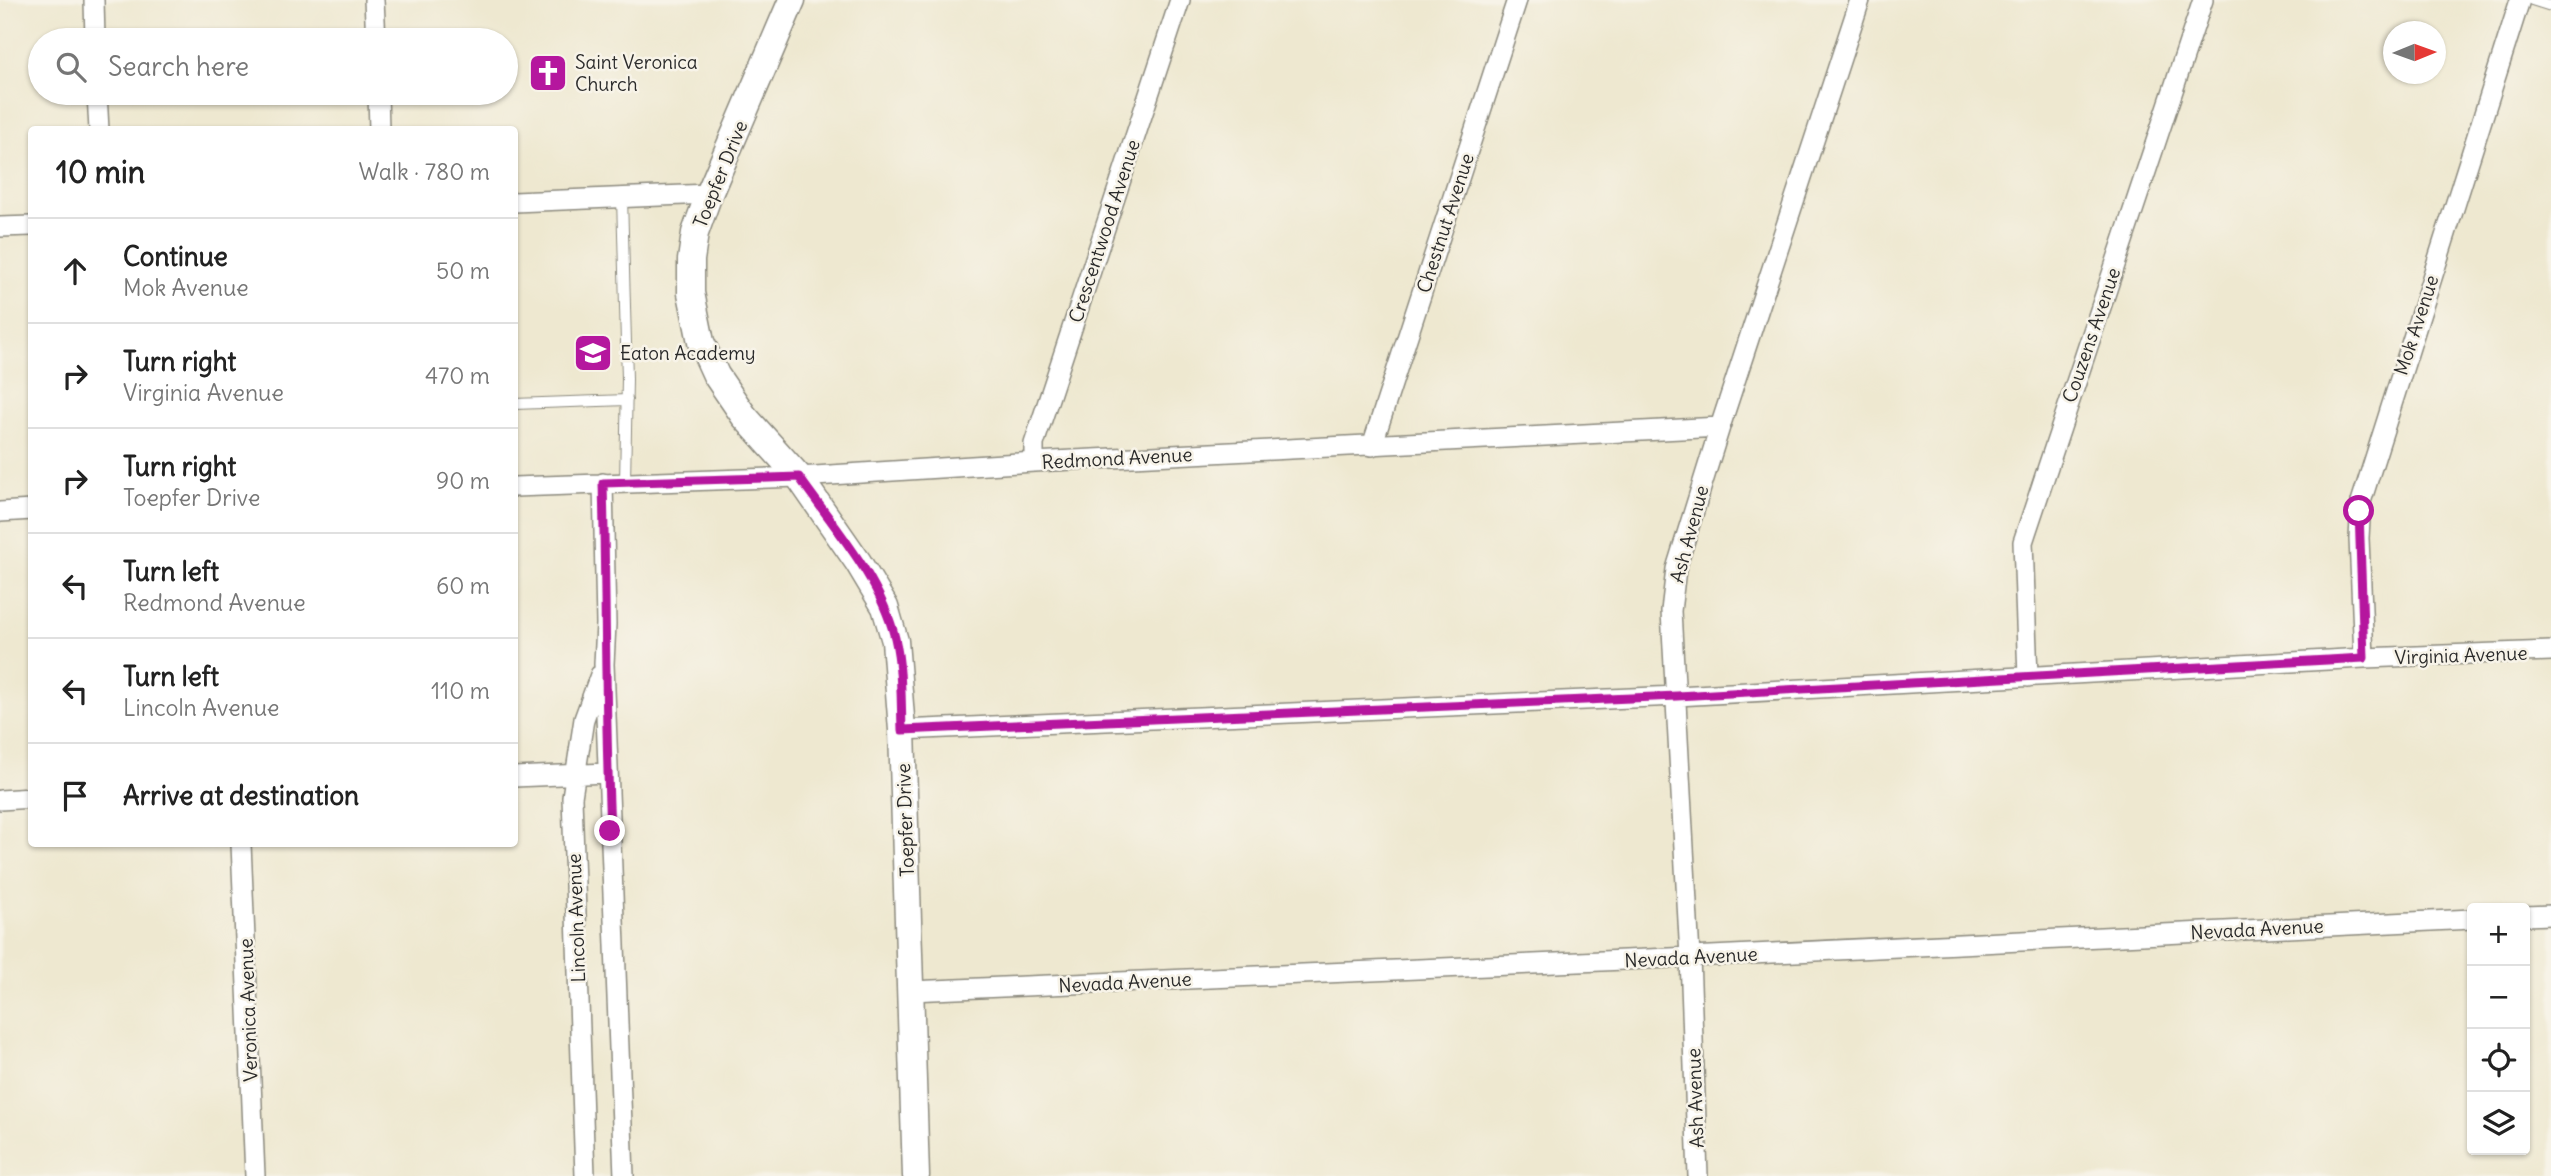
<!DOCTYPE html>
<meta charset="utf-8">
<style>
body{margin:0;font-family:Delius,sans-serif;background:#f6f6f6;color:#222}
.controls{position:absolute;right:21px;bottom:21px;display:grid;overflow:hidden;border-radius:7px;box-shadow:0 2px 5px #0004}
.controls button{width:63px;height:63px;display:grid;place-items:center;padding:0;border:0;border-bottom:2px solid #e0e0e0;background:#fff;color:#222;font:35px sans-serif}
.compass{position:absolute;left:2383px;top:21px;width:63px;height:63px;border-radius:50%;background:#fff;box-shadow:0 2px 5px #0004;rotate:89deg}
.stop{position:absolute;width:21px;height:21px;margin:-16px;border:5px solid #b5179e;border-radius:50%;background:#fff}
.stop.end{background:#b5179e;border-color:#fff;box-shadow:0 2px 7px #0008}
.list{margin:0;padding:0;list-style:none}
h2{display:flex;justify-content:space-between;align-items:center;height:91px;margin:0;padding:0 28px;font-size:30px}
h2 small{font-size:23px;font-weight:400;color:#767676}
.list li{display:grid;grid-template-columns:46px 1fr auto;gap:21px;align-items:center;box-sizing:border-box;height:105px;padding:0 28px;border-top:2px solid #e0e0e0}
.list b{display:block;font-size:26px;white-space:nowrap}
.list p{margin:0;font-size:23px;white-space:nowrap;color:#767676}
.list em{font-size:23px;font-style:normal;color:#767676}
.icon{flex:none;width:38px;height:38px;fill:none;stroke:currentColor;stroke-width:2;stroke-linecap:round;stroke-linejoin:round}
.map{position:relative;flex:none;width:2551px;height:1176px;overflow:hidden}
.search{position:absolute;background:#fff;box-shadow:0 2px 5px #0004;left:28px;top:28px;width:490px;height:77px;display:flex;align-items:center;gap:18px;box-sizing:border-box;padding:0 24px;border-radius:38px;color:#767676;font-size:26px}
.panel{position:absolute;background:#fff;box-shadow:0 2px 5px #0004;left:28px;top:126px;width:490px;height:721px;border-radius:7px}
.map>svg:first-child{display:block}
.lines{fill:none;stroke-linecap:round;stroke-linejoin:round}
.lane-casing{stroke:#8c8a7e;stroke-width:12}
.street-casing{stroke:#8c8a7e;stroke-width:22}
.secondary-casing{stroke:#8c8a7e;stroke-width:29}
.lane{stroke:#fff;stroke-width:10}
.street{stroke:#fff;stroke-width:19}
.secondary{stroke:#fff;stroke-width:26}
.route{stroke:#b5179e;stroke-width:9}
.labels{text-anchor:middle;stroke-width:5;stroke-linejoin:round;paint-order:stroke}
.poi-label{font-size:19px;fill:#2b2b2b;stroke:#f7f3e8;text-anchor:start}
.street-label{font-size:19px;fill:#2b2b2b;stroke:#f7f3e8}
</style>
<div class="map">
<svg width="2551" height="1176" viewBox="0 0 2551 1176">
<rect width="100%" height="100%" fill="#f7f3e8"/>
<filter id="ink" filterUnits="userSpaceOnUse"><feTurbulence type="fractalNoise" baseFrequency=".0143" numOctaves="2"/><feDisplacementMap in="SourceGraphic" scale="14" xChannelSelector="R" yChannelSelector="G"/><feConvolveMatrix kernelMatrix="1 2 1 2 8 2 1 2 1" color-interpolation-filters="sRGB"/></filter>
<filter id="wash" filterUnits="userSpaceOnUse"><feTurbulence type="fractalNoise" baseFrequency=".00686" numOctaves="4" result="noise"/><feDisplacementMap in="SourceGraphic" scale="28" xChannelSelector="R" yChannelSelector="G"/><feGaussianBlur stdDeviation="1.57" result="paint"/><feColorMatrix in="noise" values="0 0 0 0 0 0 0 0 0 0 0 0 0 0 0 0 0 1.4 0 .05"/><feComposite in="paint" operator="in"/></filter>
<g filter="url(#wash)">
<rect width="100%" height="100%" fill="#eee8d0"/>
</g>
<g filter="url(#ink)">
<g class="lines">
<g class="lane-casing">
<path id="lane" d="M2532,0L2551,6
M622,197L627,379L625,482
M514,404L627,400"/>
</g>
<g class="street-casing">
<path id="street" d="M94,0L95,40
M374,0L376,40
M97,93L99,130
M378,93L379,130
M514,202L709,194
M0,227L32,226
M1372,446L1517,0
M1034,462V444L1180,0
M603,483L606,624L604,664L624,1176
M514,487L799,477L1034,462L1720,427
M0,512L32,510
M2364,658L2359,538L2361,502L2520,0
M2028,677L2023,542L2203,0
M902,730L1677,696L2364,658L2551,651
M514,777L607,773
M0,800L32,798
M241,844L255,1176
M2525,916L2551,915
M910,991L1670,958L2472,919
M585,1176L572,797L584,719L600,675
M1698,1176L1690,957L1671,611L1676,569L1720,427L1860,0"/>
</g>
<g class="secondary-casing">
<path id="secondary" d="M792,0L709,194L695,233L691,260V293L701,342L716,375L744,416L799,477L858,562L885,607L895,641L902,730L916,1176"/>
</g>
<use href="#lane" class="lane"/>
<use href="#street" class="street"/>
<use href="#secondary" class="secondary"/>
</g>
</g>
<g class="lines" filter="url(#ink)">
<path class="route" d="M610,831C605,715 606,599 603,483L799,477C834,527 880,578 895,638C902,668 901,700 902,730L1677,696L2364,658L2359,511"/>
</g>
<defs>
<g id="church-square" transform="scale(2.0125)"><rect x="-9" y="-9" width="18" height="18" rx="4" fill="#b5179e" stroke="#f7f3e8"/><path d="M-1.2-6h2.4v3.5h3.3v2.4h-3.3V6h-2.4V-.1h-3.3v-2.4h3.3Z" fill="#fff"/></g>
<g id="school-square" transform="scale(2.0125)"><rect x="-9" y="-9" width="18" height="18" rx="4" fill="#b5179e" stroke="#f7f3e8"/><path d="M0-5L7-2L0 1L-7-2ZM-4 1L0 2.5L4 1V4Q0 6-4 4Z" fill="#fff"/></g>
</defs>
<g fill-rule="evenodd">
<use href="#church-square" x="548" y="73"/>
<use href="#school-square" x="593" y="353"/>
</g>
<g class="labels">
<g class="poi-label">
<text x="575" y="69">Saint Veronica<tspan x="575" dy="22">Church</tspan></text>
<text x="620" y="360">Eaton Academy</text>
</g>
<g class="street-label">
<text transform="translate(720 174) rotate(-68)" y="7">Toepfer Drive</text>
<text transform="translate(1445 223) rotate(-72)" y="7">Chestnut Avenue</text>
<text transform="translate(1104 231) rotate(-72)" y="7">Crescentwood Avenue</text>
<text transform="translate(2416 325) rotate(-72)" y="7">Mok Avenue</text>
<text transform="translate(2091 335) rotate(-71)" y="7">Couzens Avenue</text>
<text transform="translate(1117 458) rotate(-3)" y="7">Redmond Avenue</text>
<text transform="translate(1689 534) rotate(-75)" y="7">Ash Avenue</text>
<text transform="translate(2461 655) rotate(-2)" y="7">Virginia Avenue</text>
<text transform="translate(905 820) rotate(-92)" y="7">Toepfer Drive</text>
<text transform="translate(576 918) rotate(-92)" y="7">Lincoln Avenue</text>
<text transform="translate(2257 929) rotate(-3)" y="7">Nevada Avenue</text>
<text transform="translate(1691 957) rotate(-3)" y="7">Nevada Avenue</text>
<text transform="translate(1125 982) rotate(-3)" y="7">Nevada Avenue</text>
<text transform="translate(248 1010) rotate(-92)" y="7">Veronica Avenue</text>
<text transform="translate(1695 1098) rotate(-92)" y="7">Ash Avenue</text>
</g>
</g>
</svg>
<div class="controls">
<button>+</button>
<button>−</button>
<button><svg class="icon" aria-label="locate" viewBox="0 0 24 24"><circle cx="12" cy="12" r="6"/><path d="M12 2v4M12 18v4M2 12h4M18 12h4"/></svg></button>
<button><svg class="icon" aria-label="layers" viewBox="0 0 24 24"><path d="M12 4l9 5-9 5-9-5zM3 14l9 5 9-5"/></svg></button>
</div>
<svg class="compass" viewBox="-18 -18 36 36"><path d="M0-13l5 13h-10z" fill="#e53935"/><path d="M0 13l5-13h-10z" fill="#767676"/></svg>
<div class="stop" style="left:2359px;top:511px"></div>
<div class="stop end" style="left:610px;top:831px"></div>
<div class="search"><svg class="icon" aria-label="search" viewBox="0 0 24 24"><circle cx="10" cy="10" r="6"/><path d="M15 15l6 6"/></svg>Search here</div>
<section class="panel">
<h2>10 min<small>Walk · 780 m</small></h2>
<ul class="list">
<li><svg class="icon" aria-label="ahead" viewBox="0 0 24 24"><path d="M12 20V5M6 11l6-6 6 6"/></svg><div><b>Continue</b><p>Mok Avenue</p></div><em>50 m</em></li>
<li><svg class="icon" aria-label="right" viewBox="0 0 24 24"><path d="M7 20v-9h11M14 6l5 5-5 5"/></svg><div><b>Turn right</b><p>Virginia Avenue</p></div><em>470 m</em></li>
<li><svg class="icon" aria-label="right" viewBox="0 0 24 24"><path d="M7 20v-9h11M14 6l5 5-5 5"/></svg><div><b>Turn right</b><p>Toepfer Drive</p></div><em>90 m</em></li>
<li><svg class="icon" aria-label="left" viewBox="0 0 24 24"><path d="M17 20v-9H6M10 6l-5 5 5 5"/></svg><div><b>Turn left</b><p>Redmond Avenue</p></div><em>60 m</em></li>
<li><svg class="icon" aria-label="left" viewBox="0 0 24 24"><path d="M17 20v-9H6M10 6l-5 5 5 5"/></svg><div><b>Turn left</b><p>Lincoln Avenue</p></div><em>110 m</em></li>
<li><svg class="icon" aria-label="arrive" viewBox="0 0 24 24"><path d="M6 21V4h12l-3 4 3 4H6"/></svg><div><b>Arrive at destination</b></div></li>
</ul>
</section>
</div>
